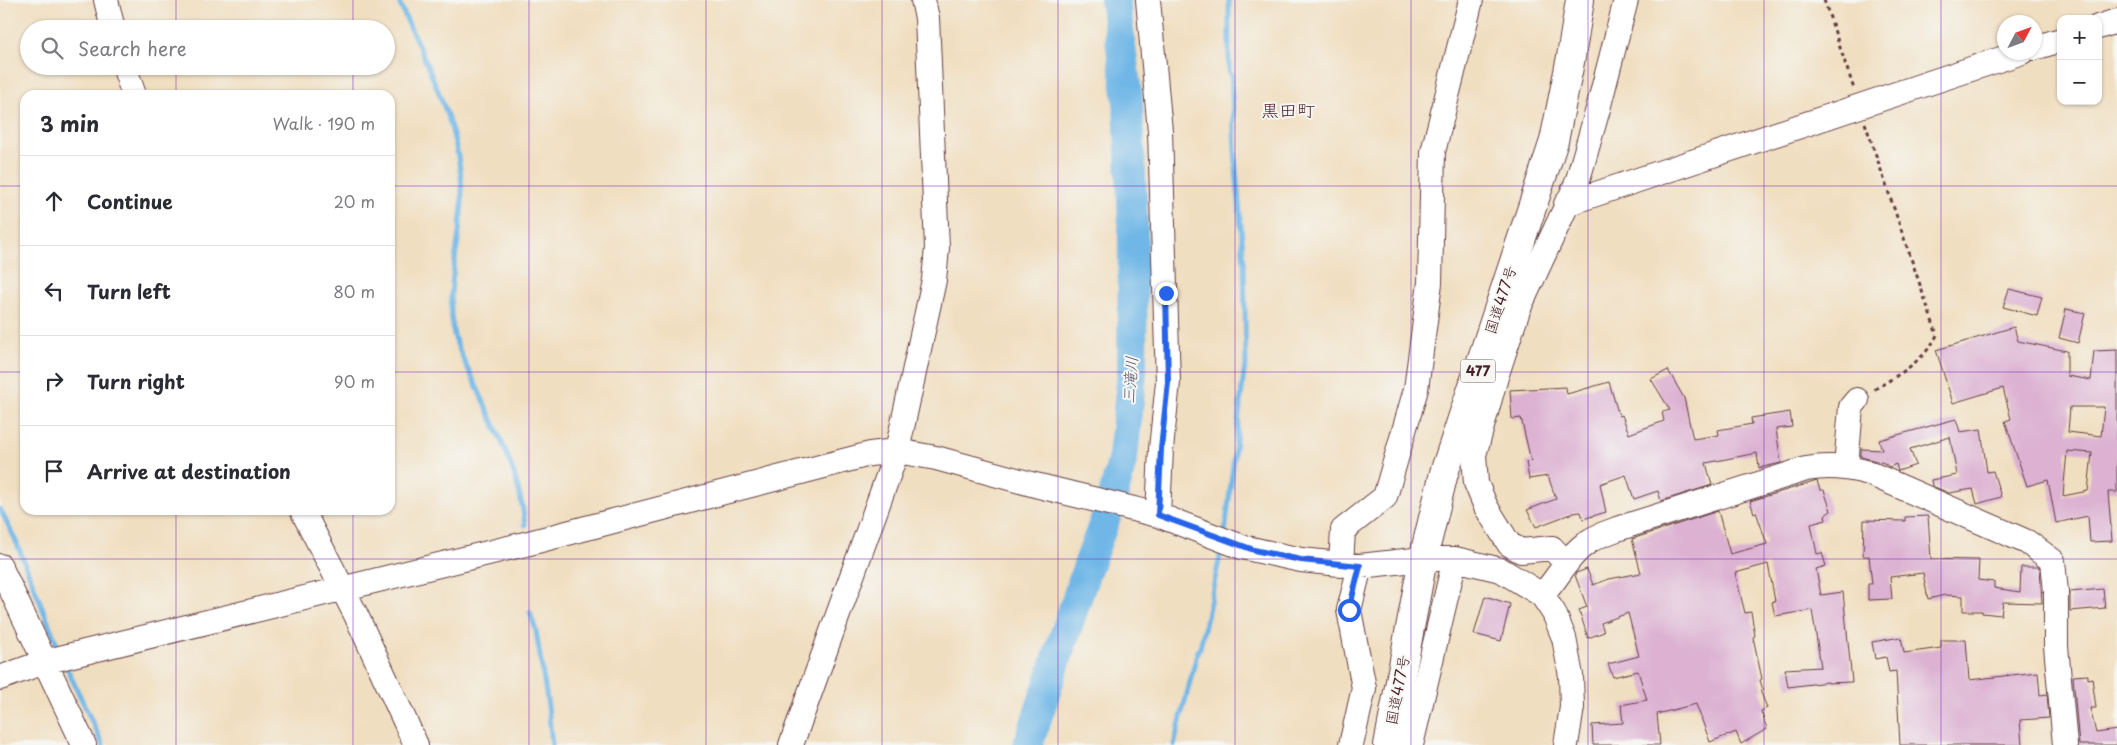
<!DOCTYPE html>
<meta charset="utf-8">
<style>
body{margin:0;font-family:"Playpen Sans","Klee One",sans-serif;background:#f2f2f3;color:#2b2b33}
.controls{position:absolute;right:15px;top:15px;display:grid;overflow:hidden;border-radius:10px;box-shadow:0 1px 4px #0004}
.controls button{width:45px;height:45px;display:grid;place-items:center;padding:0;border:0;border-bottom:1px solid #e1e1e2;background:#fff;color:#2b2b33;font:25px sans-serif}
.compass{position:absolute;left:1997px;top:15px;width:45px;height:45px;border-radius:50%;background:#fff;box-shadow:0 1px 4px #0004;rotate:49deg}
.stop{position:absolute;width:15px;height:15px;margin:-11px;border:4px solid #2563eb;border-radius:50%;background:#fff}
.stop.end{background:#2563eb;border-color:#fff;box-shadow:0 1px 5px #0008}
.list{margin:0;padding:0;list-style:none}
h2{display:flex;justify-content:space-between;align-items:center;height:65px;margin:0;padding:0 20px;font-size:21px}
h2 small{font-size:16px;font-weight:400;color:#7c7c81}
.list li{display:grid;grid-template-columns:32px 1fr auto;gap:15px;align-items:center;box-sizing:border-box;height:90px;padding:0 20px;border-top:1px solid #e1e1e2}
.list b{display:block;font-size:19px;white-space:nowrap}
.list em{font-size:16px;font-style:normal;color:#7c7c81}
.icon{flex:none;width:28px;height:28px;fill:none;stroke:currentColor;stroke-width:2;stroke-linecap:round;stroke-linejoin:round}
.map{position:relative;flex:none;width:2117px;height:745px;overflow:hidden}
.search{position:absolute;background:#fff;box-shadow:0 1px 4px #0004;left:20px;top:20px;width:375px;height:55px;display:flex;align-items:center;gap:12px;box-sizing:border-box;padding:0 18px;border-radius:28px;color:#7c7c81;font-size:19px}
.panel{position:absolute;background:#fff;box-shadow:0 1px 4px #0004;left:20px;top:90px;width:375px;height:425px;border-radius:15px}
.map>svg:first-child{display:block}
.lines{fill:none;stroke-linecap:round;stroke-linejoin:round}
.stream{stroke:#6fb7e7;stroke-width:5}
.river{stroke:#6fb7e7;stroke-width:30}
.building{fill:#dcb1d2;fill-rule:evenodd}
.minor-casing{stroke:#633c41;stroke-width:26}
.highway-casing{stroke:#633c41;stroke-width:30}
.path{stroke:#633c41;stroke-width:3;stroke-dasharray:4 4;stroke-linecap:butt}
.minor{stroke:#fff;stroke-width:24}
.highway{stroke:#fff;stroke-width:28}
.route{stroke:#2563eb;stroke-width:6}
.grid{fill:none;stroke:#7b2cbf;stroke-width:1;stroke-opacity:0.55}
.labels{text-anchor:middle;stroke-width:4;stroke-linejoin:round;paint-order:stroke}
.shield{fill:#f6f6f2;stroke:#7e6067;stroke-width:1}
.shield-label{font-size:14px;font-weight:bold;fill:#4a1f2b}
.street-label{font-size:15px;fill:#4a1f2b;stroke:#f6f6f2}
.water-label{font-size:16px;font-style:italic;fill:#57546d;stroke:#f6f6f2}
.quarter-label{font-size:18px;fill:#4a1f2b;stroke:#f6f6f2}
</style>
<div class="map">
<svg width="2117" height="745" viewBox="0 0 2117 745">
<rect width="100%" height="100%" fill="#f6f6f2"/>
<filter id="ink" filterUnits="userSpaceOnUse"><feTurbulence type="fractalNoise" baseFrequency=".02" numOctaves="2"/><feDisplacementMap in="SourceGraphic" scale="10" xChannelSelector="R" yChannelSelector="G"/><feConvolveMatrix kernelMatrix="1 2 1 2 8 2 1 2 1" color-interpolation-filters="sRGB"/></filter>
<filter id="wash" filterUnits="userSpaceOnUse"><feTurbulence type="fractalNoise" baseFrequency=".0096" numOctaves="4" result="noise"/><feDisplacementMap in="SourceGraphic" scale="20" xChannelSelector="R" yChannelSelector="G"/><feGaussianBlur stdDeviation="1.12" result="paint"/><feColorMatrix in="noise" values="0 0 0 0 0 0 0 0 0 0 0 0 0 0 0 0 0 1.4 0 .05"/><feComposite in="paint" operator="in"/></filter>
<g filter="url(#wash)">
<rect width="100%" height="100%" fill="#f0dec0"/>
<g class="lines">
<path class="stream" d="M398,0C425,63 463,129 462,200C461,245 444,290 454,335C458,351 468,368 475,383C496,429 520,474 525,525
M0,509L15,539L60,652
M1225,533L1244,372L1246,366L1244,261L1236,168L1231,75L1229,71V0
M530,612L536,631L548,706L552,745
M65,664L103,745
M1174,745L1198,650L1200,648L1222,547"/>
<path class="river" d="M1028,745L1086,571L1112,501L1123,457L1132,372L1133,226L1128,101L1115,0"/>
</g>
<g id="blocks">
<path class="building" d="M2009,289L2042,297L2037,316L2003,307Z
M2066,309L2085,313L2078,343L2059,338Z
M2014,327L2018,341L2067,351V376L2091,380L2094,351L2117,350V492H2108L2112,541L2090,542L2088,516L2056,523L2048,480L2027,486L2005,421L2011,419L2003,388L1953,403L1936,350ZM2070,407H2104L2101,436L2068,432ZM2067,451L2092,453L2088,491L2063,496Z
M1668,370L1684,398L1693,439L1719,435L1718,430L1752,424L1751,418L1790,412L1792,427L1776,429L1781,463L1759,468L1757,453L1706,463L1712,485L1661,501L1658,491L1634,499L1626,475L1600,484L1606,512L1583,519L1581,512L1573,513L1536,527L1527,510L1556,499L1548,476L1529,479L1526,462L1531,461L1521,418L1512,419L1510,390L1566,387L1567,394L1609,382L1619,416L1622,415L1629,434L1664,421L1662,412L1670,410L1651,379Z
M1956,419L1960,432L1981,429L1987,472L1993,471L2001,497L1977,504L1973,489L1949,493L1932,486L1931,480L1957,475L1950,437L1910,449L1916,465L1898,471L1896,464L1889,467L1884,463L1861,457V449L1882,450L1879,440Z
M1817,481L1820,490H1824L1831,511L1825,515L1826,520L1811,524L1817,554L1822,553L1826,566L1816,569L1821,595L1843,592L1852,682L1828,683V682L1788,687L1785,669L1821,667L1812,610L1775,616L1772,602L1775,601L1768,564L1735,573L1745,613L1751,612L1755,636L1753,637L1762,679L1760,680L1763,690H1760L1767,708L1761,711L1767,729L1741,744L1736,732L1710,742L1696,704L1657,714L1660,745H1593L1592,725L1623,723L1621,705L1647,700L1638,671L1613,677L1608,664L1639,656L1628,613L1601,623L1604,632L1588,638L1579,610L1587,607L1575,575L1576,573L1587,569L1593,585L1609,579L1641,573L1632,539L1718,511L1730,554L1767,544L1756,512L1754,513L1750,501Z
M1928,516L1931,559L1979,560L1978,580L1994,582V588L2020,592L2021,567H2038L2040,568L2042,603L2003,602L2001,615L1982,613V611H1963V596L1945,595L1928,599L1923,573L1890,577L1892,599L1868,600V584H1872L1869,556H1863L1864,520L1905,521V517Z
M2103,589L2105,608L2070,611V592Z
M1485,596L1510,604L1501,641L1474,634Z
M1901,637L1904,653L1941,648V640H1966L1969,680L2038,672L2040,695L2047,694L2049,718L2020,720L2022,745H1900L1896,671L1889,672L1886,657L1875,659L1872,642Z
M2088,675V679L2092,678L2096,708H2090L2096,733L2117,730V745H2079L2073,676Z"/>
</g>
</g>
<g filter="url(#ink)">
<use href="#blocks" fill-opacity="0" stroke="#633c41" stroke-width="1"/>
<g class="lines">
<g class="minor-casing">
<path id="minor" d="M106,0L113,29
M1148,0L1160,131L1168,382L1161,449L1158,515
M2098,27L2117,21
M2034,48L2061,40
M124,66L134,95
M1566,204L2022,52
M1846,467L1851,407L1857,400
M302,510L356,615L416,745
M1566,563L1552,548L1521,551L1509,544L1486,507L1476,483L1474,455L1496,377L1518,310L1577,183L1598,109L1626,0
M1341,565L1343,530L1385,497L1416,389L1430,283L1433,152L1471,0
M0,566L84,745
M1542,595C1558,579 1568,555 1588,542C1596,536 1607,533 1617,529L1806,469C1829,465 1847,467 1869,473L2027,542L2053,561L2056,592V646L2065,745
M0,678L44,662L529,543L870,454L897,451L936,458L1035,485L1158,515L1242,547L1301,560L1360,566L1423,559H1455L1501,570L1542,595L1554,613L1564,638L1571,676L1572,707L1566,745
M791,745L897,451L934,280L937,248L927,18L923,0
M1351,745L1364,688L1349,610L1360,566
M1411,745L1455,559"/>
</g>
<g class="highway-casing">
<path id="highway" d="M1388,745L1423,559L1444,473L1554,141L1571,57L1580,0"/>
</g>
<path class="path" d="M1824,0L1854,89
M1865,123L1937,335C1924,362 1896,376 1872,391"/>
<use href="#minor" class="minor"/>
<use href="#highway" class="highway"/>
</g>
</g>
<g class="lines" filter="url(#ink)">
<path class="route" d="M1166,293L1168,382L1161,449L1158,515L1254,550L1301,560L1360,566L1349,610"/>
</g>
<path class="grid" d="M176,0V29M353,0V29M529,0V745M706,0V745M882,0V745M1058,0V745M1235,0V745M1411,0V745M1588,0V745M1764,0V745M1941,0V745M176,66V95M353,66V95M0,186H25M390,186H2117M0,372H25M390,372H2117M176,510V745M353,510V745M0,559H2117"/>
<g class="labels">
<rect class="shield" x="1460.5" y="359.5" width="35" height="23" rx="4"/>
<g class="shield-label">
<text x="1478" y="376">477</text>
</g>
<g class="street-label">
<text transform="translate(1501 300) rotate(-72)" y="5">国道477号</text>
<text transform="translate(1398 690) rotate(-79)" y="5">国道477号</text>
</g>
<g class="water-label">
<text transform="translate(1130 380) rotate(-86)" y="6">三滝川</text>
</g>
<g class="quarter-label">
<text x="1288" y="117">黒田町</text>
</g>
</g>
</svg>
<div class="controls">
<button>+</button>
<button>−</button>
</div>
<svg class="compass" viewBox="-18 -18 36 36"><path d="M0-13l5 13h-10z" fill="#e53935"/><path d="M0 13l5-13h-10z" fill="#7c7c81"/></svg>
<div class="stop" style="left:1349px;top:610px"></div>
<div class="stop end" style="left:1166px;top:293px"></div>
<div class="search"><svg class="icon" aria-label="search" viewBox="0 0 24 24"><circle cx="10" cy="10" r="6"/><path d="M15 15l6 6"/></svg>Search here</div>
<section class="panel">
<h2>3 min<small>Walk · 190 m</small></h2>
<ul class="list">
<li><svg class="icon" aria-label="ahead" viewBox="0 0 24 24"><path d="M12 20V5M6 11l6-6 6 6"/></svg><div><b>Continue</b></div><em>20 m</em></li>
<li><svg class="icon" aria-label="left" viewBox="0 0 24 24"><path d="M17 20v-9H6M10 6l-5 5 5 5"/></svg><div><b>Turn left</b></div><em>80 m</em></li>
<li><svg class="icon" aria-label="right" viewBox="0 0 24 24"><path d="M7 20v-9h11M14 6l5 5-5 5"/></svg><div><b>Turn right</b></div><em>90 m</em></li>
<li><svg class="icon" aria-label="arrive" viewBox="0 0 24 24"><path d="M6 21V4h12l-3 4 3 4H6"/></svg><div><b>Arrive at destination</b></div></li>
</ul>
</section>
</div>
